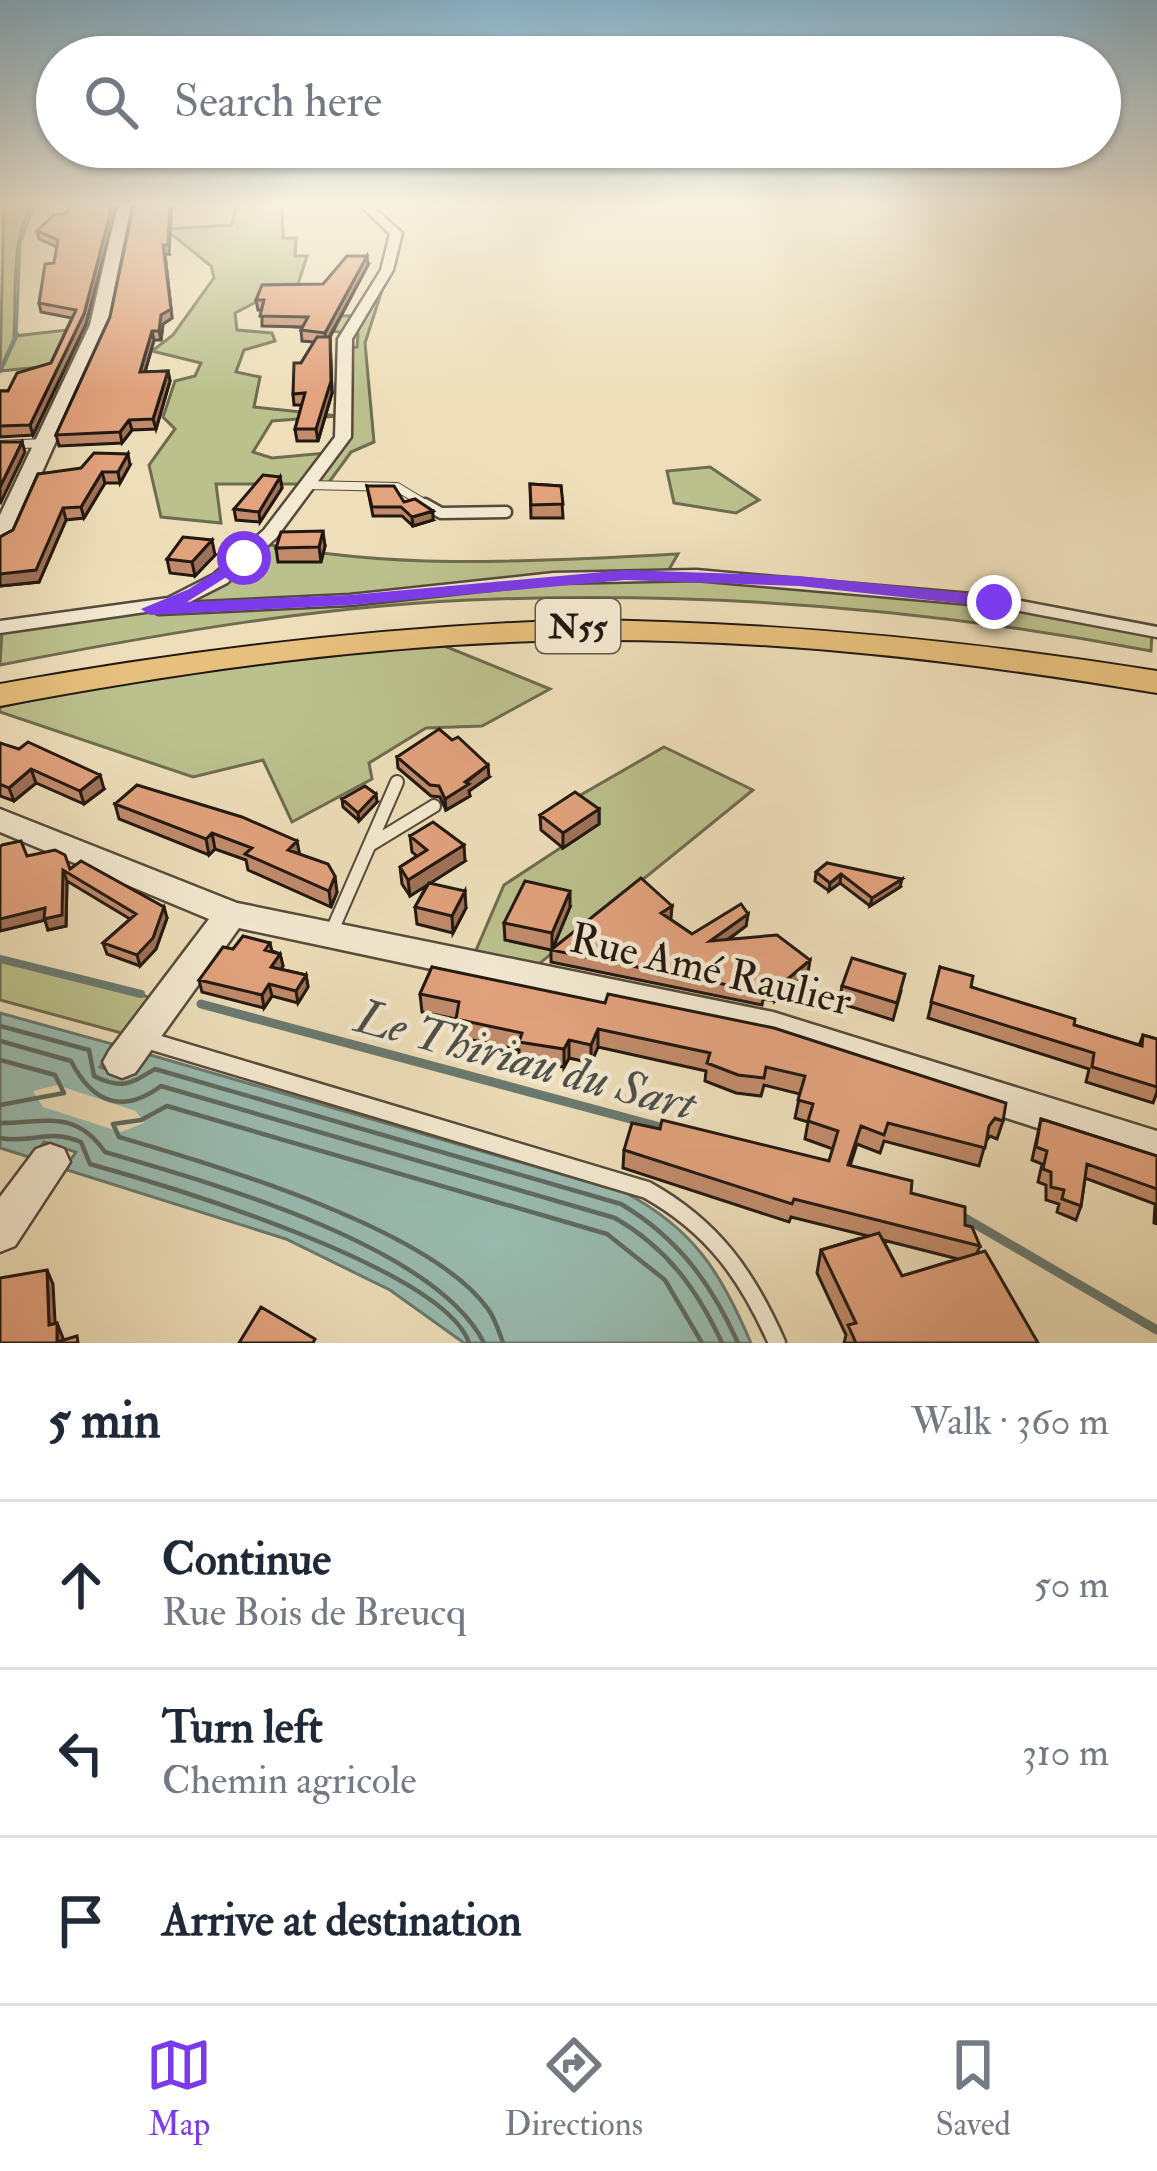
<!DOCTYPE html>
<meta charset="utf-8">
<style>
body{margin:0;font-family:"IM FELL Double Pica",serif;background:#f2f2f3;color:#1f2937}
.stop{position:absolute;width:36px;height:36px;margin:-27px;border:9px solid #7c3aed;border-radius:50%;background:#fff}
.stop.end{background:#7c3aed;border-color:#fff;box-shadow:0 3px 12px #0008}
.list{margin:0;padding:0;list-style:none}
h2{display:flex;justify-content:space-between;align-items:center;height:156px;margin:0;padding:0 48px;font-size:51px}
h2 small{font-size:39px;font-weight:400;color:#747a83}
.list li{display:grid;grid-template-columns:78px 1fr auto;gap:36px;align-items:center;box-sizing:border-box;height:168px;padding:0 48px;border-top:3px solid #e0e1e3}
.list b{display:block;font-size:45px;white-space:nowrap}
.list p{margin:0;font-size:39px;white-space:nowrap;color:#747a83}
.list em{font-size:39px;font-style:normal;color:#747a83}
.icon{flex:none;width:66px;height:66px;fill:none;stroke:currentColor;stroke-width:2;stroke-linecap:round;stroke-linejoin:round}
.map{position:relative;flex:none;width:1157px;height:1343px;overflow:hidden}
.search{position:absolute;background:#fff;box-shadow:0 3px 9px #0004;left:36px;right:36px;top:36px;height:132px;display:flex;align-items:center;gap:30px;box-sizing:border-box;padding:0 42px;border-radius:66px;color:#747a83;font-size:45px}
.sheet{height:660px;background:#fff}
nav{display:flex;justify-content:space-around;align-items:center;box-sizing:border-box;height:168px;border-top:3px solid #e0e1e3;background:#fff;font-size:33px;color:#747a83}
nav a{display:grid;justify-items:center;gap:6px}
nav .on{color:#7c3aed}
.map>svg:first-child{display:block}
.green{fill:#bbc18d;stroke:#6e6c4f;stroke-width:3}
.water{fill:#99bcb1;stroke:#697a71;stroke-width:3}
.pier{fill:#eedfba}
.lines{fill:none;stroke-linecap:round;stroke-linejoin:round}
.shore{stroke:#5e6a61;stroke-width:4.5}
.stream-far3{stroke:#697a71;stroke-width:3}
.stream-far2{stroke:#697a71;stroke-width:4.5}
.stream-far1{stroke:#697a71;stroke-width:8}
.stream{stroke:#697a71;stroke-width:9}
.service-far3-casing{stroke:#554a3b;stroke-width:10}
.service-far2-casing{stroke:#554a3b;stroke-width:15}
.service-far1-casing{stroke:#554a3b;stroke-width:16}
.service-casing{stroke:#554a3b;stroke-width:21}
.minor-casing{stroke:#554a3b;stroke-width:5}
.tertiary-casing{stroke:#554a3b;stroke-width:5}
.trunk-casing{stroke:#221811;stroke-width:4}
.service-far3{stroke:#f4ead2;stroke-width:8}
.service-far2{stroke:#f4ead2;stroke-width:10}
.service-far1{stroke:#f4ead2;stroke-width:12}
.service{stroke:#f4ead2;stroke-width:16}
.minor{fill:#f4ead2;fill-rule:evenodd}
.tertiary{fill:#f4ead2;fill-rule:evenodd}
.trunk{fill:#e7c07d;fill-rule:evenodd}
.wall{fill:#c28c6c;stroke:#221811;stroke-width:3;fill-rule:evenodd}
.shaded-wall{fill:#9e7258;stroke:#221811;stroke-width:3}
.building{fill:#e2a37e;stroke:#221811;stroke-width:3}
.route{fill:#7c3aed}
.labels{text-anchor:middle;stroke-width:9;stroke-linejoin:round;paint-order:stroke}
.shield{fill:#f4ead2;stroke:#61574b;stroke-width:3}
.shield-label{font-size:33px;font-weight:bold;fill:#221811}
.near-street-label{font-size:42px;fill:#221811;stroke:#f4ead2}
.near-water-label{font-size:48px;font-style:italic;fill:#4c5149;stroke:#f4ead2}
</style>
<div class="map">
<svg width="1157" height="1343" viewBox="0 0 1157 1343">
<rect width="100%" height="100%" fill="#eedfba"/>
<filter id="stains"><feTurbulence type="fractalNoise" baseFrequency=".00167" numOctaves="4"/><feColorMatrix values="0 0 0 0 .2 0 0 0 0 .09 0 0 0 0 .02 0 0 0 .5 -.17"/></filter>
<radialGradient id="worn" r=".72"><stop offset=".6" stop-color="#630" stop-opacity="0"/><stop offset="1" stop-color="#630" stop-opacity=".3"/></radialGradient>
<path class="green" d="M4,203H35C9,235 17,296 14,336L67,330L51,366L0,371Z
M236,203H282L283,238H296L295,256H307L298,284L263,285L256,302L235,313L237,330L272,333L275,341L244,350L236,372L260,377L254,407L338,416L272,421L253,452L272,458L326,453L301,484H216L221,523L161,517L149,465L175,429L163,417L175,381L195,376L201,363L152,351L173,335L214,278L211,266L165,229L232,225Z
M384,284L365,343L374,442L351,452L327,485H308L343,437L344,349L357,347L358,334L294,327L295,315L355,316Z
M710,467L759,500L736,513L674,503L667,471Z
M260,543C400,571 536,561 678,554L667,573L994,601L1152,631L1151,651C937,610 716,592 497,599C330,604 164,633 0,665L2,631L109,618L173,603Z
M437,643L550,689L482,726L426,728L369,763L372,779L292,822L263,760L193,777L0,712V707L123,681Z
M664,747L753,790L534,968L474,955L504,885L594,826L565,804Z
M0,959L141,994L164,1005L140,1038L0,1000Z"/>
<path class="water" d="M0,1013L116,1045L100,1067L128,1077L147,1054L626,1193C695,1230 720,1272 751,1343H464L390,1290L286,1239L64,1169L76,1152L44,1142L32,1158L0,1148Z"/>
<path class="pier" d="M57,1085L136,1111L144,1123L121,1132L43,1107L33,1091Z"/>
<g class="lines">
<path class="shore" d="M0,1026L89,1050L94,1076C122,1090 130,1084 155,1069L621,1204C678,1238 711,1283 738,1343
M0,1041L71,1061C93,1104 123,1114 161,1086L615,1218C667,1248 697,1289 722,1343
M0,1060L55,1075L64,1093L0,1105
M0,1123C46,1123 75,1109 105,1152C208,1182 435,1245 484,1343
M0,1138C31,1144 49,1128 81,1142L90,1164C165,1185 444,1268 469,1343
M503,1343C499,1332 495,1318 488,1309C430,1228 214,1165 119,1137L113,1124L141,1120L167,1106L607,1234L665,1280L702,1343"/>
<path class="stream-far3" d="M16,337L20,243L35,203"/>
<path class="stream-far2" d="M0,371L17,334"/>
<path class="stream-far1" d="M0,959L141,994"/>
<path class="stream" d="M201,1004L664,1128
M958,1214L1157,1330"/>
<g class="service-far3-casing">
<path id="service-far3" d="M0,445L45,443
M308,485L397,487L430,507"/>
</g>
<g class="service-far2-casing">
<path id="service-far2" d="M425,504L441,513L506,512
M159,609L350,600L554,578L696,575L994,601L1157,632"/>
</g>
<g class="service-far1-casing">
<path id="service-far1" d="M370,845L434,806
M331,933L397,782"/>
</g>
<g class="service-casing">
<path id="service" d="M143,1039L647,1190C713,1227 747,1275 777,1343"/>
</g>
<g class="minor-casing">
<path id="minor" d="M358,203H369L402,233L393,270L352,339L351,437L276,538L227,583L180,607L0,633V621L168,598L213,575L264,530L335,437L338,339L381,270L390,234Z"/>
</g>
<g class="tertiary-casing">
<path id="tertiary" d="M118,203H132L108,325L12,539L0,546V515L90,325Z
M0,809L237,903L773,1012L1157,1131V1167L773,1042L239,928L135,1073L122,1078L109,1073L103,1062L109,1051L209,919L0,832Z
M50,1144L64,1149L70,1162L15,1246L0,1252V1197L36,1149Z"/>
</g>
<g class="trunk-casing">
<path id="trunk" d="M578,620C774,622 964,640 1157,671V693C965,661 773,638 578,640C383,643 191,670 0,706V684C192,649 382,627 578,620Z"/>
</g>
<use href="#service-far3" class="service-far3"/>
<use href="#service-far2" class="service-far2"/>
<use href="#service-far1" class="service-far1"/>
<use href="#service" class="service"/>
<use href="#minor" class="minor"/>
<use href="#tertiary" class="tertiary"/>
<use href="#trunk" class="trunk"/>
</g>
<path class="wall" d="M133,203L169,254H165L172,318L163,324L161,340H154L145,372L168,371L170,381L156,429L132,430L122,443L59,446L56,435L110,317Z
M54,215L86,324L33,435L0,437V391H8L51,363L72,318L41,312L39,303L54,263L57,247L39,239L37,231Z
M368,265L330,337L332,393L318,441H297L295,429L302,405H294L293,394L301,363L314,342L302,341L301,330L303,327L262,326V310H258L256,300L323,284Z
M130,465L120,483H105L84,518L66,520L39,582L0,586V537L13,530L38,474Z
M280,477L282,488L260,522L236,520L234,509Z
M530,484L561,486L563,518H531Z
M367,486L404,502L433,520L413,526L402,516H373Z
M325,546L321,562H278L276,548Z
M215,555L195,576L170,573L167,559Z
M0,743L104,789L84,804L36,783L14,801L0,796Z
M397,757L489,777L469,791L470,796L446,810L440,797L431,796L398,768Z
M342,799L377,802L359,821L343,807Z
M115,804L300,854L337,892L331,907L248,870L246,860L215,849L209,855L119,819Z
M599,809V824L563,848L541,830L540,815Z
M410,836L465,861L430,883L466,908L453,933L417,924L415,907L427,885L410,896L402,884L400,867L417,856L412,852Z
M0,847L70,869L167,918L156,949L140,966L107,954L103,943L130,919L67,881L66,926L48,930L45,920L0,931Z
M827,863L900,887L870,906L840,883L829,891L815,881L816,872Z
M672,906L670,919L692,934L748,914L746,926L729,939L808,973L775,1001L763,999L762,1005L551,962V950L505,940L504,923L570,907L553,948Z
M270,943L272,951L280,954L283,966L280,969L306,975L308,987L298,1003L272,996L264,1008L202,992L199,980L233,949Z
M432,967L1003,1121L997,1139L990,1136L986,1141L979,1166L884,1141L880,1153L857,1144L850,1166L911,1193L965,1225L980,1246L977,1253L1038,1343H844L846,1335L817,1273L821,1250L868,1236L791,1217L789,1222L623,1168L624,1150L660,1129L829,1161L833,1149L805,1139L808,1122L795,1118L800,1094L764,1085L761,1096L736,1093L705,1081L706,1071L598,1047L591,1063L569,1058L564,1067L519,1060V1050L458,1037L456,1019L422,1012L420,994ZM883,1240L958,1259L902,1276Z
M940,967L971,987L1074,1025L1139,1045L1143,1035L1157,1039V1092L1153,1103L1086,1082L1089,1069L928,1018Z
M842,986L901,991L893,1020L839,1003Z
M1041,1119L1157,1156V1224L1154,1223L1155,1204L1085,1178L1081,1206L1076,1220L1057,1212L1059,1204L1046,1200V1185L1038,1182L1042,1164L1032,1160Z"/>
<path class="shaded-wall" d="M113,203H117L86,324L33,435L30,425L84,314Z
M170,203H172L169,254H165L172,318L163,324L161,340L159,331L163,245Z
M367,256L368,265L326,343L325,333Z
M152,331L154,340L142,382L140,372Z
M330,337L332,393L318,441L316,429Z
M168,371L170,381L156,429L153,419Z
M129,420L132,430L122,443L120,432Z
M22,442L25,452L0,504V487Z
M128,454L130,465L120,483L118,472Z
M102,472L105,483L84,518L81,507Z
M280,477L282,488L260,522L259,512Z
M63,508L66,520L39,582L0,586V574Z
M433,511V520L413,526L412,517Z
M323,531L325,546L321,562L319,547Z
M212,540L215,555L195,576L192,562Z
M488,765L489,777L469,791L470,796L446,810L445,799Z
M31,769L36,783L14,801L9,788Z
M100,775L104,789L84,804L80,791Z
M376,794L377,802L359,821L358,813Z
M599,809V824L563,848V833Z
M212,833L215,849L209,855L206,839Z
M297,841L300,856L288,850Z
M464,845L465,861L410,896L408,880Z
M63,870L67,881L66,926L48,930L45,920L0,931V919Z
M841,874L840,883L829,891L830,883Z
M335,876L337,892L331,907L329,891Z
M902,879L900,887L870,906L872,898Z
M465,891L466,908L453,933L452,916Z
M570,891V907L552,950V933Z
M672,906L671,918L661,926V913Z
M164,907L167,918L156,949L140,966L137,955Z
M748,914L746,926L709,953L710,941Z
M280,954L283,966L274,979L271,967Z
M810,960L808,973L775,1001L777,988Z
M306,975L308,987L298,1003L296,991Z
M269,984L272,996L264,1008L262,995Z
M598,1029V1047L591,1063V1045Z
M569,1040V1058L564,1067V1049Z
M47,1270L53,1284L56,1340L49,1325Z
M57,1323L63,1338V1343H57Z"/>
<path class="building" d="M72,203H113L84,314L30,425L0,426V391H8L17,373L51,363L76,310L39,303L45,264L54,263L58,240L37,231L54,215L65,214Z
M134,203H170L168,245H163L171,309L161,315L159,331H152L140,372L168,371L153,419L129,420L120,432L56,435L110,317Z
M347,256H367L325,333L301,330L308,317L260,316L264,300H256L262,285L323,284Z
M317,337H330L331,381L316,429H295L305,393L293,394L294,363H301Z
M0,442H22L0,487Z
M94,453L128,454L118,472H102L81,507L63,508L36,570L0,574V537L13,530L38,474L81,468Z
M263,475L280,477L259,512L234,509Z
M530,484L561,486L563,504L531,505Z
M367,486H394L404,502L415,499L433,511L412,517L401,507H372Z
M323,531L319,547L276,548L281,532Z
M183,537L212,540L192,562L167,559Z
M439,729L452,740L458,737L488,765L465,782L469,784L445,799L439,786L430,785L397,757Z
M28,742L100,775L80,791L31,769L9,788L0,784V743L19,749Z
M137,785L242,817L297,841L288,850L328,864L335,876L329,891L245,854L252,848L212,833L206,839L115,804Z
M365,786L376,794L358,813L342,799Z
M575,792L599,809L563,833L540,815Z
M433,822L464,845L408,880L400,867L427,850L410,836Z
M21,841L27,856L55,850L65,855L70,869L81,861L164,907L153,938L137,955L103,943L136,914L63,870L62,915L44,919L45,908L0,919V847L2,845Z
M827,863L902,879L872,898L841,874L830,883L816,872Z
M641,878L672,906L661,913L692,934L741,904L748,914L710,941L777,935L810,960L777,988L765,986L763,992L551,950Z
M525,881L570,891L552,933L504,923Z
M429,883L465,891L452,916L415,907Z
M243,936L270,943L265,950L280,954L271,967L306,975L296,991L269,984L262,995L199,980L223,947L233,949Z
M852,958L905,974L897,1003L842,986Z
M432,967L605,1003L608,994L774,1028L1006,1103L1003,1121L995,1118L989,1126L985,1148L888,1123L884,1135L861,1126L848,1165L912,1181L911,1193L965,1207V1225L972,1227L980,1246L794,1199L792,1204L624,1150L632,1123L660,1129L662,1120L829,1161L838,1131L808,1121L813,1104L798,1100L805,1076L766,1067L764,1078L738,1075L707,1063L710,1053L598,1029L591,1045L569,1040L564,1049L519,1042L522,1033L456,1019L459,1002L420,994Z
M940,967L973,976L971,987L1075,1019L1074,1025L1142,1046L1143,1035L1157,1039V1087L1092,1067L1094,1053L931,1002Z
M1041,1119L1157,1156V1189L1087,1164L1081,1206L1062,1199L1064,1190L1051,1187V1172L1043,1169L1047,1151L1036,1147Z
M879,1233L902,1276L985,1251L1038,1343H856L848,1325L856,1323L821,1250Z
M47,1270L49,1325L57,1323V1342L77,1336L78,1343H0V1278Z
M261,1307L315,1339L313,1343H239Z"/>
<linearGradient id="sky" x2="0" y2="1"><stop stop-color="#88b7d2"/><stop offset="0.52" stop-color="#f7f1e0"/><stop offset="1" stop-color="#f7f1e0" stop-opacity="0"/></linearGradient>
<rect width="1157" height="391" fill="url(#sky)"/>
<path class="route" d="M244,553L250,562L187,602L350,595L625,570L799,576L994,596L1003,602L994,607L799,586L625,580L350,605L150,615L141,609L189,589Z"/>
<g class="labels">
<rect class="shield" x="536" y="599" width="84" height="54" rx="9"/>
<g class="shield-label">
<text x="578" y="638">N55</text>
</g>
<g class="near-street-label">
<text transform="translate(711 968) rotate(13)" y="15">Rue Amé Raulier</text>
</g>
<g class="near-water-label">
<text transform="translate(526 1059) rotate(15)" y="17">Le Thiriau du Sart</text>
</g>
</g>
<rect width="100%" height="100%" filter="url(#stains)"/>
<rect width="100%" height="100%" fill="url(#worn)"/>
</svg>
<div class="stop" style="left:244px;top:558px"></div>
<div class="stop end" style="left:994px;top:602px"></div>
<div class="search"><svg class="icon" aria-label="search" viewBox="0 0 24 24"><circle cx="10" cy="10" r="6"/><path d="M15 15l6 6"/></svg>Search here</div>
</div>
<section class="sheet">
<h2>5 min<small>Walk · 360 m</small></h2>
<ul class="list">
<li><svg class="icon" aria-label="ahead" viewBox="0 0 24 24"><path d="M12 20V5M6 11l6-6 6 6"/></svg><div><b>Continue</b><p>Rue Bois de Breucq</p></div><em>50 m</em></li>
<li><svg class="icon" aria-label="left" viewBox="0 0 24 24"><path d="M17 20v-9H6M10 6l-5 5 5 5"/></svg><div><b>Turn left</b><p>Chemin agricole</p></div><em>310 m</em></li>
<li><svg class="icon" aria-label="arrive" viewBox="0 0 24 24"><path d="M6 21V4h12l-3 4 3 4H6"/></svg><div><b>Arrive at destination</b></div></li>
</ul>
</section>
<nav>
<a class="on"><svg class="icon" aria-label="map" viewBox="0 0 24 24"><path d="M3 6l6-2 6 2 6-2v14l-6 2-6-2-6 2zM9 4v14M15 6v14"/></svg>Map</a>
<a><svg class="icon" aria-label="directions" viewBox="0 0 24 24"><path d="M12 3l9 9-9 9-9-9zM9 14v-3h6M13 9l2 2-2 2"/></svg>Directions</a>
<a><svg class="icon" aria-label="saved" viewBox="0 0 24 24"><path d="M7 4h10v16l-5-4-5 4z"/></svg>Saved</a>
</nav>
